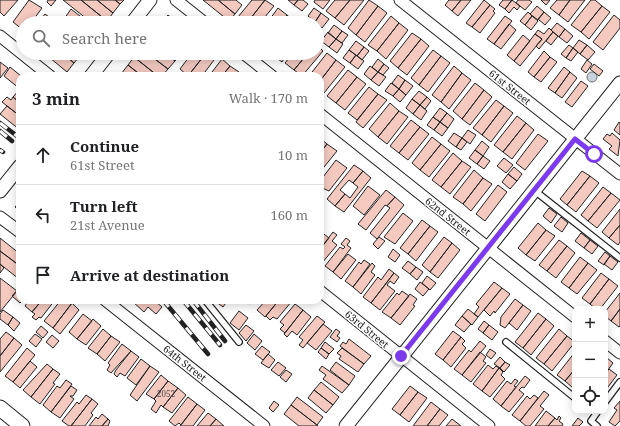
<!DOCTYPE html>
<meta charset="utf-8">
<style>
body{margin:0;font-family:"Noto Serif",serif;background:#f6f6f6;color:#202124}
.controls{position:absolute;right:12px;bottom:12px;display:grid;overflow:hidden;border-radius:8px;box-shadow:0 2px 10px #0003}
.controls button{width:36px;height:36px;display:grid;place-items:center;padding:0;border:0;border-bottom:1px solid #e0e0e0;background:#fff;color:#202124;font:20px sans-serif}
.stop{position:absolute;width:12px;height:12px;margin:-9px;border:3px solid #7c3aed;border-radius:50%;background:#fff}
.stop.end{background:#7c3aed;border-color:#fff;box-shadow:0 1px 4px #0008}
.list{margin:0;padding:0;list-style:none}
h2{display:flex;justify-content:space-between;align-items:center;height:52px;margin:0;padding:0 16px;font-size:17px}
h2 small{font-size:13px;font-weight:400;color:#757577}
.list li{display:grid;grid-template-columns:26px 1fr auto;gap:12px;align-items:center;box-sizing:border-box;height:60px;padding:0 16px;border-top:1px solid #e0e0e0}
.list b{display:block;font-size:15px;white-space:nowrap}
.list p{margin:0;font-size:13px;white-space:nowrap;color:#757577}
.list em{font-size:13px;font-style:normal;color:#757577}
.icon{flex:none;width:22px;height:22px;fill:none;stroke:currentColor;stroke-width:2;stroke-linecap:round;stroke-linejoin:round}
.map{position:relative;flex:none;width:620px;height:426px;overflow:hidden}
.search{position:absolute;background:#fff;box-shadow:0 2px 10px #0003;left:16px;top:16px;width:308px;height:44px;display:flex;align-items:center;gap:10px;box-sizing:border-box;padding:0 14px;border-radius:22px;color:#757577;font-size:15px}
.panel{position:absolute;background:#fff;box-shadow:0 2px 10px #0003;left:16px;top:72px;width:308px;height:232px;border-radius:12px}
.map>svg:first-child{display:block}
.water{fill:#c7d3dd;stroke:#6f6f6f}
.building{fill:#f3c9c0;stroke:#222}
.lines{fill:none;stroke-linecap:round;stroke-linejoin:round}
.service-casing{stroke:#222;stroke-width:8}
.minor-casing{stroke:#222;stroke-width:13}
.tertiary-casing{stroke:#222;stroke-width:15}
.secondary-casing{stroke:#222;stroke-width:17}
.service{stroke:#fff;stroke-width:5.5}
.minor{stroke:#fff;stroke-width:11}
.tertiary{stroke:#fff;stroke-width:13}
.secondary{stroke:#fff;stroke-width:15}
.rail-casing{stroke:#222;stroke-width:4.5}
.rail{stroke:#fff;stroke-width:3;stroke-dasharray:9;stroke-linecap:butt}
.route{stroke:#7c3aed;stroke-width:5}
.labels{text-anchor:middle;stroke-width:3;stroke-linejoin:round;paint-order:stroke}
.number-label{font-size:8px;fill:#564c4a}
.street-label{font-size:10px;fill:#222;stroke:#fff}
</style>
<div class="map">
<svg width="620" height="426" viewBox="0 0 620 426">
<rect width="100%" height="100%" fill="#fff"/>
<path class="water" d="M587 77a5 5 0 1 1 10 0a5 5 0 1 1-10 0Z"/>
<path class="building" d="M0,0H18L4,16L0,12Z
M29,0L42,8L31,23H23V30L13,22Z
M48,0H56L51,6L47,2Z
M63,0H81L107,21L105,23H92Z
M81,0H97L113,13L107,21Z
M97,0H115L120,4L113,13Z
M115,0H124L120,4Z
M203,0H218L235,14L229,21Z
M218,0H236L242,5L235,14Z
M252,0H265L247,23H233Z
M265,0L274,6L260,23H247Z
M288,0H298L294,5Z
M298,0H303L308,4L302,11L294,5Z
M315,0H330L323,9L314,2Z
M335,0H350L335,18L326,11Z
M350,0H364L344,25L335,18Z
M369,0L378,6L356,35L348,28Z
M449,0H461L452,11L445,5Z
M461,0H471L458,16L452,11Z
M484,0L490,5L472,27L466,23Z
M503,0H512L505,9L499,5Z
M512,0L520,6L517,10L514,7L509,13L505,9Z
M518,0H529L532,2L525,10L516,3Z
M541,0H550L546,5Z
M557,0H570L559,15L550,8Z
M570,0H585L568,22L559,15Z
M591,0H595L602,6L581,32L571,25Z
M490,5L495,9L493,11L495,13L480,33L472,27Z
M378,6L387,13L365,42L356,35Z
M537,6L544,12L538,20L530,14Z
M602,6L610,12L589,39L581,32Z
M278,8L287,15L281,23H267Z
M314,8L321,13L315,22L308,16Z
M71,9L89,23L62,22Z
M528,12L532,16L525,25L520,21Z
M544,12L551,18L545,25L538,19Z
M321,13L329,19L322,28L315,22Z
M45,14L57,23H38Z
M168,15L178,23H161Z
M287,15L295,22L294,23H281Z
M614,15L620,20V28L603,50L593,42Z
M391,16L399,23L377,51L368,45Z
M505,16L512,21L494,44L487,39Z
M532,16L538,21L531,30L525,25Z
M317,23L321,27L317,32Z
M399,23L408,30L386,59L377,51Z
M557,23L565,29L559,37L551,30Z
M509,24L516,30L501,49L494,44Z
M334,25L342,31L336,39L328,33Z
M549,28L553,32L539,49L536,46L542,39L535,34L538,30L544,34Z
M565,29L573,36L567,43L559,37Z
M342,31L348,35L342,43L336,39Z
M328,32L336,39L329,47L321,41Z
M553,32L558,36L551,45L546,41Z
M412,33L421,39L398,68L390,61Z
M535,34L542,39L520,66L514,61Z
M523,35L530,41L514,61L507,55Z
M336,39L343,44L337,53L329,47Z
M421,39L429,46L407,75L398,68Z
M579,40L587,45L580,54L573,48Z
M356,41L364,47L357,56L349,50Z
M317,45L323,51L302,76L294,70L308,53H317Z
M569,45L573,48L566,58L561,54Z
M587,45L595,52L588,60L580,54Z
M364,47L369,51L362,60L357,56Z
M573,48L578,52L571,61L566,58Z
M349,50L356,55L350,63L343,58Z
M433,50L441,56L419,85L411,78Z
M544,51L550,57L534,77L528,72Z
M44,53H62L74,63L67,72Z
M62,53H82L74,63Z
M137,53H147L168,69L162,76H158L134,57Z
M147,53H165L175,61L168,69Z
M165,53H182L175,61Z
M195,53H206L188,76L180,69L189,57L191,58Z
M206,53H214L217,56L202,76H188Z
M276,53H288L282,62L274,56Z
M293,53H308L294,70L285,63Z
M327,53L336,60L320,81V76H309Z
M356,55L364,61L358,69L350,63Z
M441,56L450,63L428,92L419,85Z
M134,57L158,76H142L128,65Z
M550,57L557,62L541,82L534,77Z
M222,59L230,66L222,76H209Z
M378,59L384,64L378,72L372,67Z
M336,60L345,67L324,93L320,91V81Z
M587,60L592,64L586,73L581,69Z
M0,62L8,68L0,78Z
M384,64L389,68L383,75L378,72Z
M594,64L603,71L599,76L590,69Z
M128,65L142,76H124L121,74Z
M230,66L239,72L236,76H222Z
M370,66L378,72L371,80L364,74Z
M454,66L462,73L441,102L432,95Z
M10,67L21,76L20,89L4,76Z
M564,67L570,72L555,93L548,88Z
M348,70L357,77L336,103L327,96Z
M378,72L386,77L379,86L371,80Z
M570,72L577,78L562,98L555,93Z
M462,73L471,80L449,109L441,102Z
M398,75L405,80L399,89L392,83Z
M357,77L366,84L345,110L336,103Z
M405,80L413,86L406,95L399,89Z
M581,81L588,86L572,107L565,102Z
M391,83L399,89L393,96L385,91Z
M475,83L484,90L462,119L453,111Z
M369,87L378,94L357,120L348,113Z
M20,89V103L13,97Z
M399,89L406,95L400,102L393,96Z
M484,90L492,97L470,125L462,119Z
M419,91L427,97L420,105L412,99Z
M378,94L387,100L363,128L356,122Z
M7,97L11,100L13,97L20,103V116L2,102Z
M427,97L431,101L425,109L420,105Z
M412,99L420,105L413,114L406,108Z
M496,100L504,106L482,135L473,128Z
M390,103L399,111L378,137L369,129Z
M420,105L427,111L421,120L413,114Z
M7,106L20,116V130L0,114Z
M504,106L513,113L491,142L482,135Z
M440,108L447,113L440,122L433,117Z
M399,111L408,117L387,144L378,137Z
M447,113L454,119L448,128L440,122Z
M517,116L526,123L503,152L494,145Z
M433,117L440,122L434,130L427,125Z
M411,120L420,127L399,153L390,146Z
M440,122L448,128L442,136L434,130Z
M619,122L620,123V135L614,130Z
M526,123L534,130L512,159L503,152Z
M420,127L429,134L408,160L399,153Z
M468,130L476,135L470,144L462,138Z
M454,133L462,138L456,147L448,141Z
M612,133L620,140L618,156L609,149L612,146L603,139L607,134L610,136Z
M538,134L548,141L525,170L516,163Z
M432,137L441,144L420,170L412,163Z
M320,138L327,144L320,153Z
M462,138L467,142L461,150L456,147Z
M482,141L489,147L483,156L475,150Z
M327,144L337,151L320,172V158L322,155L320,153Z
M441,144L450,151L429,177L420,170Z
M475,150L483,156L477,164L469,158Z
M453,153L462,161L441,187L432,180Z
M483,156L490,161L484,169L477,164Z
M504,158L513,165L506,173L497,166Z
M336,160L347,168L329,191L320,187V181Z
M462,161L471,167L450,194L441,187Z
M354,165L363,171L353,183L349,180L340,190L345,194L335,206L327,199Z
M514,167L522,174L517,181L508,174Z
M474,170L483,178L463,204L453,197Z
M363,171L371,178L344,212L335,206L345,194L350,198L358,187L353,183Z
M582,171L590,176L567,205L560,199Z
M508,174L517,181L510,189L502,182Z
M590,176L599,183L576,212L567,205Z
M483,178L492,184L471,211L463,204Z
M498,185L507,192L485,221L476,214Z
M368,186L380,195L364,215L353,206Z
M603,187L611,193L588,221L581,215Z
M386,190L395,197L387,206L385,205L366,230L358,224Z
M611,193L620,200L597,228L588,221Z
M395,197L404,205L377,239L370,233L390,208L387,206Z
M20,201V211L15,207Z
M549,208L557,214L551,223L543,216Z
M620,209V225L609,238L602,232Z
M403,213L413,221L395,244L384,237Z
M561,217L568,223L562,232L554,226Z
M422,220L430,226L408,254L400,248Z
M538,223L546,230L526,255L518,248Z
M620,225V242L618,245L609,238Z
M430,226L438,232L416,261L408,254Z
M546,230L555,236L535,261L526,255Z
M320,231L329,238L320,249Z
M333,232L337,235L332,241L337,245L322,263L320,261V249Z
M581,233L590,240L584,248L575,241Z
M379,237L385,241L378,249L373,244Z
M444,237L452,243L430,272L422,265Z
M0,238L20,254V266L0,251Z
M346,238L350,241L347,245L351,248L333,272L325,266L340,247L343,249L345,247L341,244Z
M559,240L567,246L547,271L539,265Z
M590,240L598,246L592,254L584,248Z
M452,243L460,250L438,278L430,272Z
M567,246L575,253L556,278L547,271Z
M393,249L400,255L395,262L388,257Z
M0,251L20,266L19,279L0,264Z
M605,252L610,256L604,265L598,261Z
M348,254L356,260L341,279L333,272Z
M610,256L618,262L612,270L604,264Z
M580,257L588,263L569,288L561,282Z
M364,260L370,264L353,287L345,281L359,262L361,264Z
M408,261L416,267L410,274L402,268Z
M372,263L375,266L371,272L375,275L361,294L353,287Z
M588,263L597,270L577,294L569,288Z
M0,264L4,268L0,273Z
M416,267L423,272L417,280L410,274Z
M389,269L394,273L371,303L363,297L378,277L381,280Z
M394,273L399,277L394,284L390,281L387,285L395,291L380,310L371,303Z
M601,273L609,279L590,304L582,298Z
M427,276L436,283L430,290L422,283Z
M0,278L17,291L0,312Z
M609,279L618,286L600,309H596L590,304Z
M420,282L429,289L423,296L415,289Z
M494,282L502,288L478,317L474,314L479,307L476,304Z
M20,287V300H23L20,303L12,296Z
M502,288L510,294L495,313L494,311L490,316L484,310Z
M402,291L409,296L391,318L382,312L397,293L399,295Z
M620,293V309L611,321L605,316V312Z
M410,294L417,299L413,305L415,306L400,325L391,318Z
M515,299L523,305L505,328L500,325L501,317Z
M29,300H42L32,312L25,306Z
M42,300H55L41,318L39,317L36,320L32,317L35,314L32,312Z
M61,300H68L72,303L53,328L44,321Z
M133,300H154L162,307L156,314L148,307L144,312L132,301Z
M217,300H228L223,307L215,301Z
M248,300H261L258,304L253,300L250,304L247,302Z
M266,300H279L265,317L257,310Z
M279,300L292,301L277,319L273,317L270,320L266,316Z
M72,303L79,310L60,334L53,328Z
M295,304L303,310L285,333L280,329L284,325L280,322Z
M523,305L531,311L517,330L509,323Z
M468,309L478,317L472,325L462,316Z
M620,309V326L619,327L611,321Z
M3,310L13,317L8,325L0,319V314Z
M303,310L311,317L297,335L292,331L287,337L284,334Z
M239,311L248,318L239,330L230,323Z
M538,313L546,319L523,348L515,342Z
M83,314L92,321L77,339L69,332Z
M317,316L325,322L303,348L299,345L303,340L299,337Z
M462,316L471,324L464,332L455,325Z
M13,317L20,323L14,331L8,325Z
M93,319L101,326L86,345L77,339Z
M546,319L554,326L531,355L523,348Z
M484,321L489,325L483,333L478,329Z
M323,324L332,331L316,350L307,343Z
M246,325L254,331L246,341L239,333Z
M489,325L498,332L492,340L483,333Z
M41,326L48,332L43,338L36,332Z
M103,329L111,336L97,354L88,348Z
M336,329L340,332L337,336L340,338L337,342L330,337Z
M559,329L567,336L544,364L536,358Z
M453,331L461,337L443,360L435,354Z
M6,332L14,338L0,356V339Z
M35,334L42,339L36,347L29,341Z
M254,334L262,341L255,350L247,343Z
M52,335L59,341L53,348L46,342Z
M111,336L120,342L105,361L97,354Z
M567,336L575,342L552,371L544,364Z
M461,337L465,341L462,344L466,348L451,367L443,360Z
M14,338L22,345L0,372V356Z
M349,339L371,356L364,364L340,346L343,342L346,344Z
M480,341L486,346L462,375L454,369L469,350L471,352Z
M325,342L334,349L329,354L321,348Z
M122,344L131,351L111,373L107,370L110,365L108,363Z
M262,346L270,352L263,360L255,354Z
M27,348L35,355L13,382L5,376Z
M321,348L329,354L326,359L318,352Z
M342,348L364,364L358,372L339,359L341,356L337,353Z
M490,349L496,353L491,359L486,355Z
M131,351L139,357L125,376L120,373L117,377L114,374L116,370Z
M480,352L486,357L483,361L486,363L471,382L462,375Z
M575,352V369L565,381L557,375Z
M268,354L275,360L269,368L261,363Z
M500,357L505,362L500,368L494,364Z
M606,357L613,363L605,374V358Z
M141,359L150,366L136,385L127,378Z
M30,361L37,367L20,388L13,382Z
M278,362L286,368L279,376L271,370Z
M336,362L355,376L349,385L330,370Z
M505,362L510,365L504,372L500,368Z
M47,364L53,369L31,397L23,390Z
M488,365L493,369L496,366L499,368L482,391L473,384Z
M150,366L159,372L137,401L130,395Z
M322,366L349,385L342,393L323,379L326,375L319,370Z
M499,368L503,372L501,375L505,379L490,397L482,391Z
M53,369L60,374L53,383L55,384L40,404L31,397Z
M575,369V385L573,388L565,381Z
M609,369L617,375L605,391V374Z
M286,370L292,374L286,382L280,377Z
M161,375L168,381L154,399L146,394Z
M525,376L530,380L524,388L522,387L519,390L524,394L509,412L501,406Z
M515,379L518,381L514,386L516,387L501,406L493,399L507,381L511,384Z
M66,380L72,384L51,412L43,405L57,386L60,388Z
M168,381L178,388L163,407L161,405L156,413L151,409L156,401L154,399Z
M321,382L339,397L333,405L314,390Z
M71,386L77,390L73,396H70L74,399L60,418L51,412Z
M410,386L418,392L400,415L392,409Z
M178,388L186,395L172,413L163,407Z
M314,390L333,405L326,413L308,398Z
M544,391L549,395L540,406L544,409L530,426H526L520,421Z
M418,392L427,398L409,422L400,415Z
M86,395L92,399L71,426H69L62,421L77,402L79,404Z
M534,395L538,398L520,421L512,415L527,396L530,399Z
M188,397L197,404L181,425L179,423L175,426L169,421Z
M297,397L323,417L317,425L291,405Z
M92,399L98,404L91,413L93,415L85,426H71Z
M274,401L279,405L273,412L269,408Z
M620,401V421L615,426L609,422L617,410L614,408Z
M431,402L440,409L427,426H413Z
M197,404L205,410L193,426H180Z
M291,405L317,425L318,426H299L284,414Z
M440,409L448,415L439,426H427Z
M546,411L555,418L548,426H535Z
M208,413L216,419L210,426H197Z
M102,414L108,419L102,426H89L96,417L98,419Z
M559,416L561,418L559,421L563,424L562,426H548L555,418L557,420Z
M578,418L583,422L579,426H572Z
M108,419L110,421L108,426H102Z
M216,419L224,426H210Z
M452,419L461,426H446Z"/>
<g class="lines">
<g class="service-casing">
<path id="service" d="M535,191L620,258
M205,300L239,342
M506,342L575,398
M605,402L620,382
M597,426L591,421L598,411"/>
</g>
<g class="minor-casing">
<path id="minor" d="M176,0L205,23
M400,0L620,174
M0,36L50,76
M243,53L272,76
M320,114L575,317
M0,217L20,232
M320,291L489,426
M105,300L264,426
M605,341L620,353"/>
</g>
<g class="tertiary-casing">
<path id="tertiary" d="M132,23L150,0
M91,76L109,53
M0,191L20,166
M346,426L620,83"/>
</g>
<g class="secondary-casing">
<path id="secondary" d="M0,408L22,426"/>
</g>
<use href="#service" class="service"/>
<use href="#minor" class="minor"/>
<use href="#tertiary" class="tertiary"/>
<use href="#secondary" class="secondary"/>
<g class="rail-casing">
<path id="rail" d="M0,123L17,136
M0,131L12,141
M0,150L3,152
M163,300L208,354
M183,300L220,345
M193,300L225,341"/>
</g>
<use href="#rail" class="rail"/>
</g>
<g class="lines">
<path class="route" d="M401,356L575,139L594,154"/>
</g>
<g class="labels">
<g class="number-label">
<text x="166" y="397">2052</text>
</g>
<g class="street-label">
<text transform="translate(510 87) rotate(38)" y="4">61st Street</text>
<text transform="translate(448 216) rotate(38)" y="4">62nd Street</text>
<text transform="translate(367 329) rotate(39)" y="4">63rd Street</text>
<text transform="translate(185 363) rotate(38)" y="4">64th Street</text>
</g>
</g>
</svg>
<div class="controls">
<button>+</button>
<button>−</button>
<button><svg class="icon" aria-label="locate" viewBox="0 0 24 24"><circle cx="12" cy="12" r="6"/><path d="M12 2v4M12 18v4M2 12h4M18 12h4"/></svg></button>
</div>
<div class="stop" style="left:594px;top:154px"></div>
<div class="stop end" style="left:401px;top:356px"></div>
<div class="search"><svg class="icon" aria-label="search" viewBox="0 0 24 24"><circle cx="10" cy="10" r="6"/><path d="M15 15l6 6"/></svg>Search here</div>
<section class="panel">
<h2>3 min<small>Walk · 170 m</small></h2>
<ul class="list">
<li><svg class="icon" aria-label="ahead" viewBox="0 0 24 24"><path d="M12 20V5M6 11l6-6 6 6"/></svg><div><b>Continue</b><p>61st Street</p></div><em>10 m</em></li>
<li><svg class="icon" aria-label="left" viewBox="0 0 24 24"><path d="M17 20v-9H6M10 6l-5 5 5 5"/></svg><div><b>Turn left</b><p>21st Avenue</p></div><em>160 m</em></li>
<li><svg class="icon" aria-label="arrive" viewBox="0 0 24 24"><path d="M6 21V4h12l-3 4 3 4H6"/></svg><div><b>Arrive at destination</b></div></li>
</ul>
</section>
</div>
